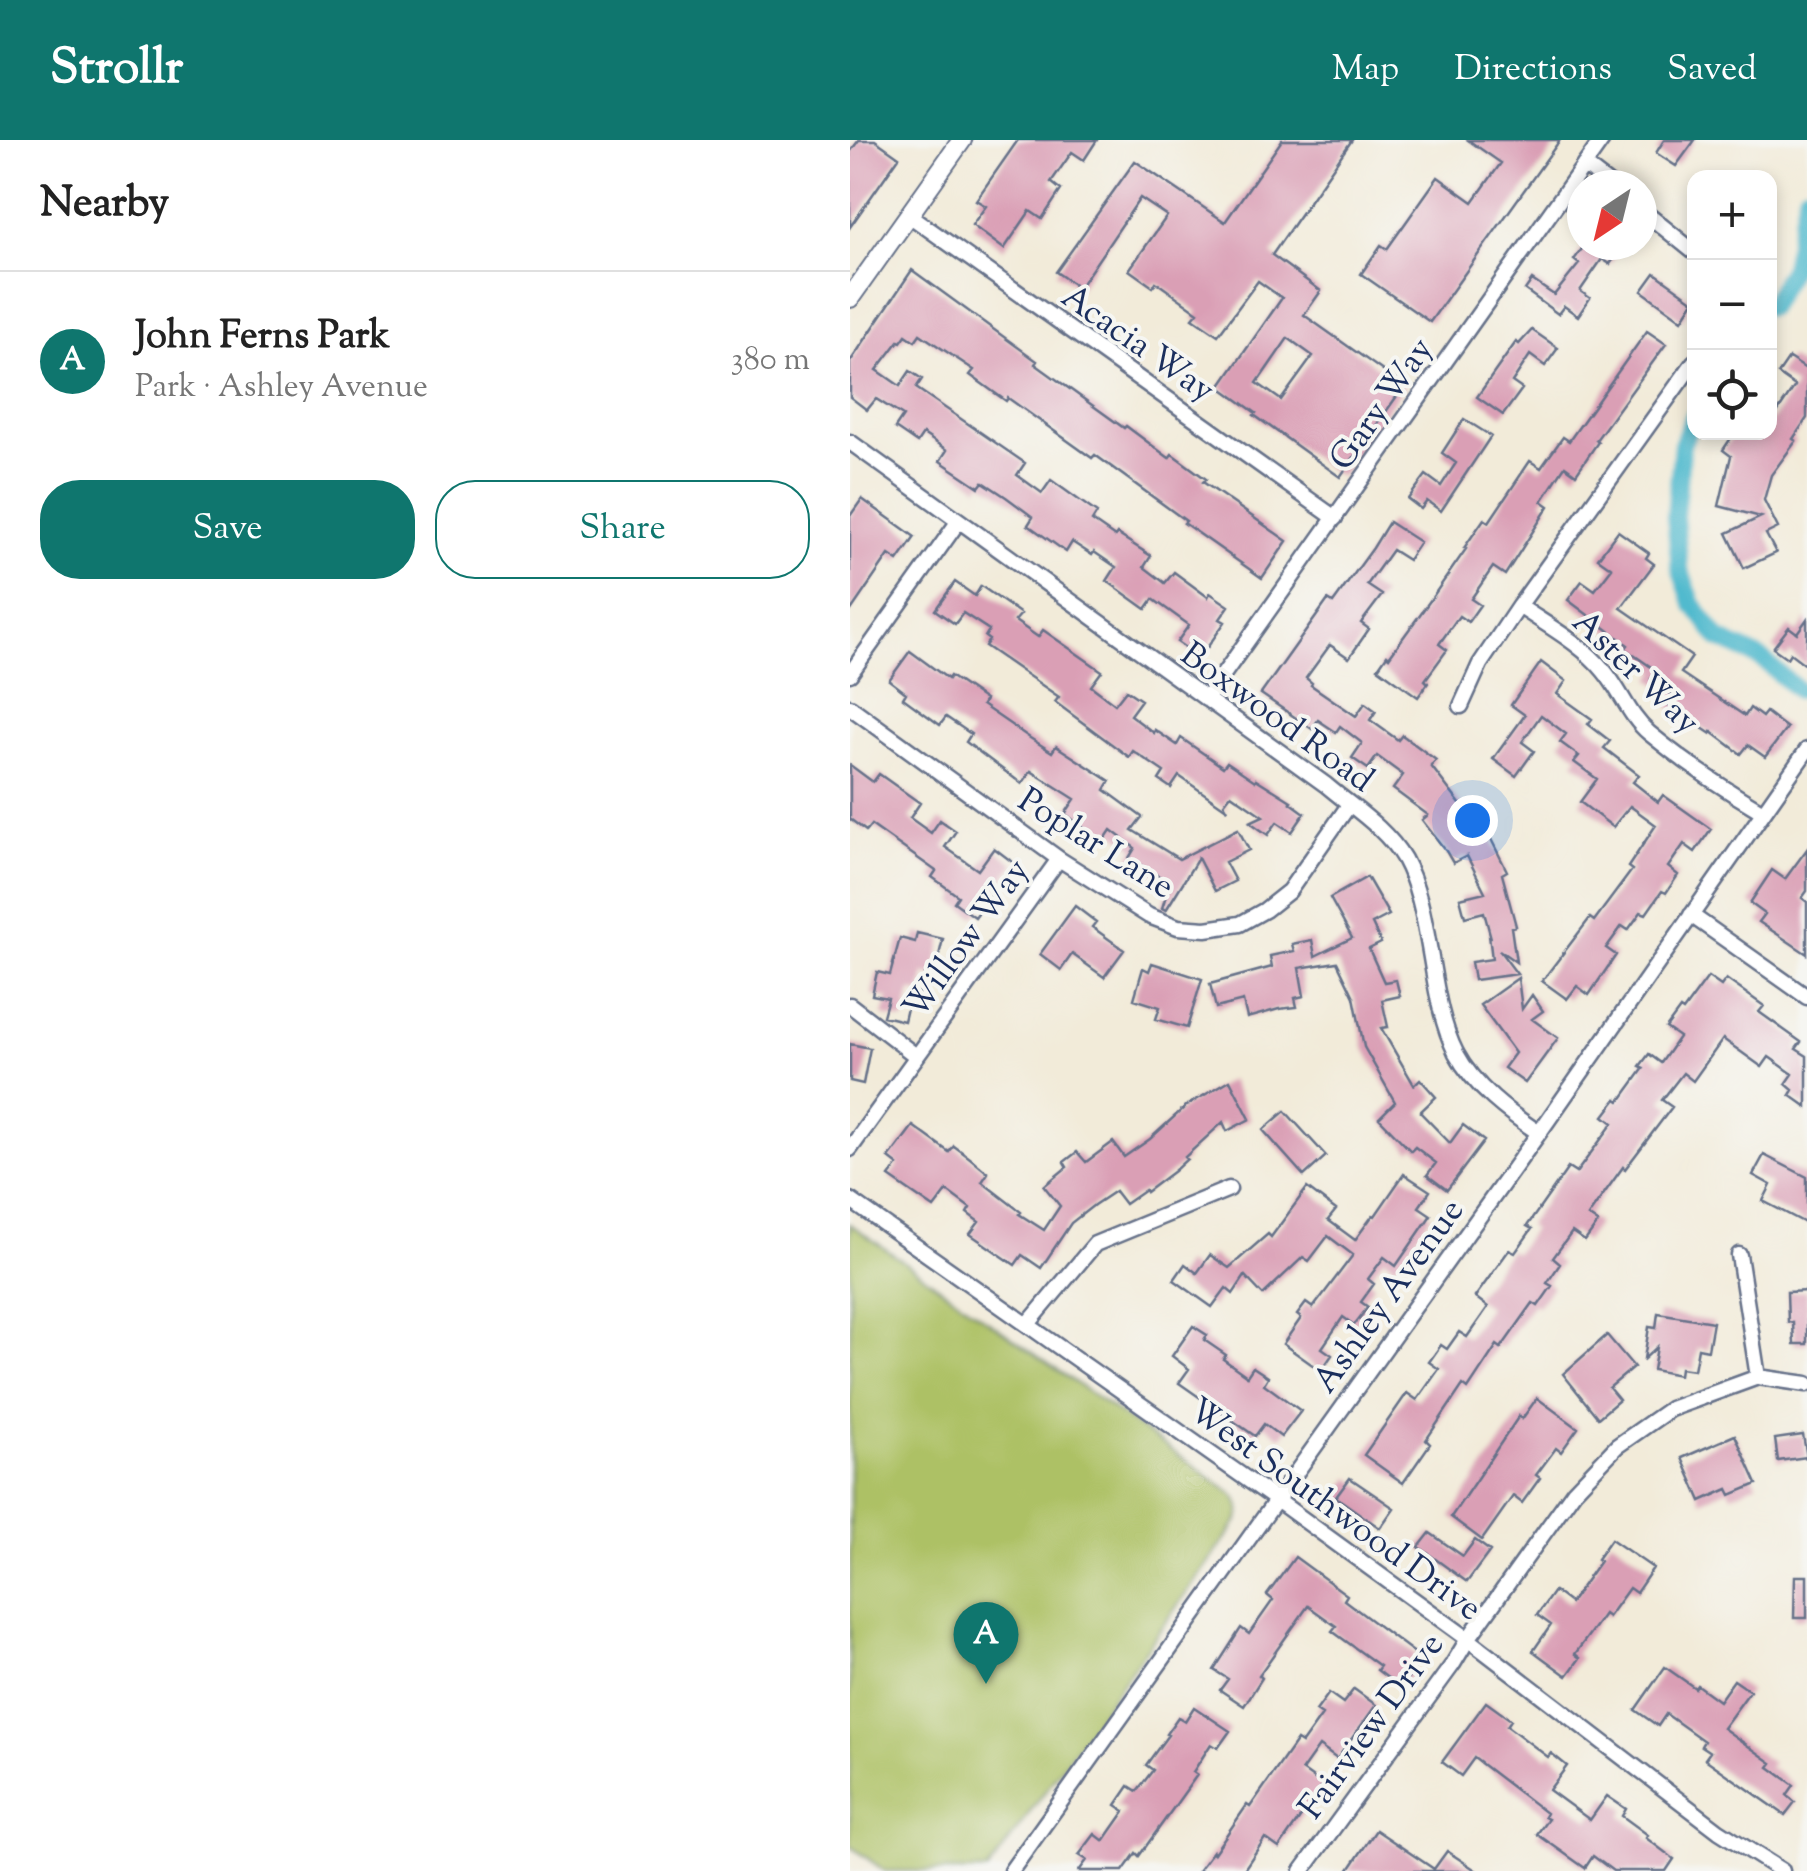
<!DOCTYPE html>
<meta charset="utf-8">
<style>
body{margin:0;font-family:"Sorts Mill Goudy",serif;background:#f6f6f6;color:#222}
.controls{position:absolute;right:30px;top:30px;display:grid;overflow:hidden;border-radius:20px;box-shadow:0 5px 15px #0003}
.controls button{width:90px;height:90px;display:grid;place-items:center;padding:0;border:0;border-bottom:2px solid #e0e0e0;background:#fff;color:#222;font:50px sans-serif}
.compass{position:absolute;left:717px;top:30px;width:90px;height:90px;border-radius:50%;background:#fff;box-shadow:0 5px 15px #0003;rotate:215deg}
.you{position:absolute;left:622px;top:680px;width:35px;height:35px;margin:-25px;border:8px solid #fff;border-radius:50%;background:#1a73e8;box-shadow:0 0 0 15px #1a73e833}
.badge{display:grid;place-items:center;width:65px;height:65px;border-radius:50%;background:#0f766e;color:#fff;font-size:32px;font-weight:700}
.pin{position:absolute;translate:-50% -82px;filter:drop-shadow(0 2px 5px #0008)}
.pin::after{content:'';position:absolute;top:52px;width:35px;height:30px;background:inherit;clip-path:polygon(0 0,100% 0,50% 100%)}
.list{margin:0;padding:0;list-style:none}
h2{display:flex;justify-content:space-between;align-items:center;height:130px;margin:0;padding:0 40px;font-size:42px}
h2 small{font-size:32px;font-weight:400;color:#767676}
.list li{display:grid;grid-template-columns:65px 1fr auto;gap:30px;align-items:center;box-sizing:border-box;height:180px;padding:0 40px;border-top:2px solid #e0e0e0}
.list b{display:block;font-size:38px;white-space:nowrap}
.list p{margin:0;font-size:32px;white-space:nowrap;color:#767676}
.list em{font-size:32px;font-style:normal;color:#767676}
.actions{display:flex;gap:20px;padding:30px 40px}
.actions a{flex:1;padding:22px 0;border:2px solid #0f766e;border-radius:40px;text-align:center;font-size:35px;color:#0f766e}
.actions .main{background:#0f766e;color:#fff}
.icon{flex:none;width:55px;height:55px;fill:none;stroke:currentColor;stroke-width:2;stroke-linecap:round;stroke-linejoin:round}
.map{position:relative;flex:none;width:957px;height:1731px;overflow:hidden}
header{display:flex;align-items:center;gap:60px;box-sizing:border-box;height:140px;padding:0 50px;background:#0f766e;color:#fff}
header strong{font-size:48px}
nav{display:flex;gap:55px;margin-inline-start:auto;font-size:35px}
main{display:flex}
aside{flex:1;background:#fff}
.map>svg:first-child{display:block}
.green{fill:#adc165;stroke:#647862;stroke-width:2.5}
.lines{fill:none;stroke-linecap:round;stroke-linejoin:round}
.canal{stroke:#51bace;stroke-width:18}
.building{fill:#da9fb5;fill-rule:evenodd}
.minor-casing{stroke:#667189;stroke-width:19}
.tertiary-casing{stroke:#667189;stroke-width:22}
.minor{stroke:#fff;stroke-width:14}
.tertiary{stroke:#fff;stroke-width:18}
.labels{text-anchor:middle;stroke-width:8;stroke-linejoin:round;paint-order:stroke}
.street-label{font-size:35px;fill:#1b2f5e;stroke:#f6f6f2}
</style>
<header>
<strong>Strollr</strong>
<nav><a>Map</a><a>Directions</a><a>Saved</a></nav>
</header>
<main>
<aside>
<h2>Nearby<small></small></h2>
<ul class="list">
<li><span class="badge">A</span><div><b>John Ferns Park</b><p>Park · Ashley Avenue</p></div><em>380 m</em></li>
</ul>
<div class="actions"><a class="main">Save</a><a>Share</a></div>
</aside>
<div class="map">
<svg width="957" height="1731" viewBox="0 0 957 1731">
<rect width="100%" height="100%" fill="#f6f6f2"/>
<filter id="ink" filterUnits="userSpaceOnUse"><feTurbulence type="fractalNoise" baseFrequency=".01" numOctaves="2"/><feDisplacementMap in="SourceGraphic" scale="20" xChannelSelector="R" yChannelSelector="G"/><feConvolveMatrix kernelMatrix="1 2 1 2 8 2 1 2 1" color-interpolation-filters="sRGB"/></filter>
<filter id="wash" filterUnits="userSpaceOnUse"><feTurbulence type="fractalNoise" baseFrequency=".0048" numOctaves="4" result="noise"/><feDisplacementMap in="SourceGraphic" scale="40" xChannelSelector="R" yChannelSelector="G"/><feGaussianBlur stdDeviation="2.25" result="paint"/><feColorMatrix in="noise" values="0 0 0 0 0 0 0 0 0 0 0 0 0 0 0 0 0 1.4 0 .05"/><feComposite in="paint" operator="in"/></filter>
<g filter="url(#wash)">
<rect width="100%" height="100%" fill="#f2ebd9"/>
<path class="green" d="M0,1084L382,1353C390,1362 393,1370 388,1381L138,1731H35L0,1706Z"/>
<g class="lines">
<path class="canal" d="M919,167L942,127L957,54
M844,276L832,305L825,376L830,429L843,464L869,499L912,519L948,550"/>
</g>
<g id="blocks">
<path class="building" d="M9,0H25L49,17L0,87V12Z
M168,0H247L234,20L222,12L201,42L211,50L192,79L180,71L154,109L122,85L136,66L126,60Z
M432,0H502L422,115L471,151L454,175L554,246L490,337L404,275L406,273L370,247L432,158L408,141L368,195L343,178L348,172L306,142L303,147L279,130L317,76L290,58L229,148L206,132L285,21L375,82ZM438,198L463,216L431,260L407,243Z
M618,0H710L580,182L511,134L531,105L537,109L588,37L623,62L651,23Z
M814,0H845L826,26L806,13Z
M733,105H774L760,124L752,119L730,151L740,158L728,176L714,166L708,174L675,150L682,140L704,155L729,124L724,120L734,106Z
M62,130L187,221L185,224L274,288L276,286L319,318L322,314L356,339L353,342L437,401L412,438L334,383L336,381L245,315L242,318L158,258L156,261L120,235L124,230L70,194L65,201L56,195L51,202L49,201L27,230L50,246L60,231L72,239L66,248L175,323L167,335L192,353L201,340L247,373L242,381L265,397L267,394L301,416L294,427L315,443L324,432L358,457L360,453L379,466L370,479L375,482L350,518L327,502L339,485L303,459L296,469L257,441L266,427L244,412L242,415L222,402L216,412L178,385L183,377L156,357L133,342L129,347L90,321L97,310L73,294L67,303L45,288L53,276L26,259L17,270L0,257V222Z
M805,133L844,161L832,180L792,151Z
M682,190L708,208L695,226L680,215L662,242L672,249L653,275L627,257L666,202L669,204Z
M797,191L816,204L746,300L748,302L726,334L715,326L692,361L699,366L655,435L643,427L621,459L630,465L618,482L609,476L589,504L597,510L575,540L578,543L568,557L528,528L537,515L539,517L579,462L616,409L614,408L634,379L639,382L680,321L691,328L713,297L719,301Z
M939,218L956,229L957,227V278L943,299L946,301L921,335L914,360L928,388L916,394L926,413L894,428L877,393L911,377L869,366L881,316L873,310L885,292H920V283L945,246L928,234Z
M614,279L641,296L591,371L577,361L571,369L558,359L576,335L591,346L606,323L592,313Z
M12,359L65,397L48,421L39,415L0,472V376Z
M539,382L570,402L558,420L542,410L517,445L532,455L511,483L519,489L499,518L480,505L456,538L462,543L461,545L506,576L515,563L526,571L520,580L548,600L552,595L586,620L581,626L630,690L635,687L657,731L652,734L666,786L661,787L666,822L649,810L667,834L624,840L621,822L642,819L639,795L641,798L634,772L615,777L610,758L635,752L617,716L603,723L596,711L572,680L578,675L543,649L553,635L527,616L518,629L502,618L512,603L490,586L486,592L468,580L462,589L411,554L478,460L483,463L523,408Z
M768,391L799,413L796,418L804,424L771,468L842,517L831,533L895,576L900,568L912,577L916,572L937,588L915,617L898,605L891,614L862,592L861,594L816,564L822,555L801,539L807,531L775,509L778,505L718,460L732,441L745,450L762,428L748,418Z
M105,442L125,456L131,446L171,474L165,481L188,497L193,490L252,531L241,546L265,564L276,550L291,560L280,575L304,593L305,590L327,605L331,598L373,627L377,622L405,641L406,639L441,661L440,662L455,673L442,692L427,682L418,695L400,682L413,676L381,654L374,663L378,670L329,636L321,648L309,640L314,632L283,611L279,617L205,562L209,557L135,506L139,500L135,497L139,490L113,473L105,484L85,470Z
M957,479V526L940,513L937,518L923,508L939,487L947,493Z
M60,511L98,539L100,536L135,560L132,565L180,598L202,612L206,606L260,641L255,650L292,677L282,690L329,719L388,689L399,710L375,722L385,741L365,751L348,718L316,770L312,768L320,743L279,718L285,708L261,690L253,702L215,674L225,659L181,631L172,644L116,602L121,594L96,577L90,585L53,558L56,553L39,540Z
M691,522L716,541L707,554L742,579L738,584L760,601L754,608L789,635L783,642L808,662L813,655L861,689L845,712L834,704L818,727L828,735L816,753L812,751L796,774L791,772L778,790L772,786L756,808L766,815L739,855L727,846L717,859L692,841L740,778L744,781L782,730L778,727L806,685L780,666L763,687L730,662L747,639L724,622L729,616L710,602L716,594L691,575L672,602L684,611L666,636L643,619L675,575L661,565Z
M0,625L23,642L29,634L70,663L60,678L81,693L90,680L106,691L95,707L128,730L144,708L165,724L125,777L104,762L108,756L82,737L86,731L21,685L16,691L0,679Z
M957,709V751L952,758L957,762V814L909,782L915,774L900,763L922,730L935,739Z
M517,737L539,775L522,784L531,803L519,809L534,842L546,840L550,856L532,860L538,887L531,888L564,945L570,939L586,957L570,972L600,1003L613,985L634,1001L597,1050L577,1035L586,1023L565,1007L561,1011L529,978L545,962L514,907L504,857L487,822L449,828L454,856L445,858L447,867L429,869L397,878L393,861L366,868L360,844L422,827L420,816L444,811L442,804L462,800L465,816L502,798L480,758Z
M225,766L246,782L242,787L274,810L254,837L222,814L211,830L190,814Z
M67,793L93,799L84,836L75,834L71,853L61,851L54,881L33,876L38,858L22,855L27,832L40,835L50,798L65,802Z
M302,823L352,839L337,888L306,879L310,867L284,859L293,828L299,831Z
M858,837L871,846L876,839L914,866L909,872L951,902L946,909L957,916V967L940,955L943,950L936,944L943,934L919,917L912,927L873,899L843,941L833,933L812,960L822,967L775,1029L773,1027L738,1076L748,1083L735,1101L722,1092L703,1118L710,1124L697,1143L702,1146L688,1166L683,1163L651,1208L647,1205L618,1249L613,1245L576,1300L580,1304L553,1343L514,1315L557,1253L567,1260L589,1229L579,1222L591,1205L597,1209L609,1192L617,1197L638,1167L625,1157L659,1110L665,1113L682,1089L677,1086L718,1028L726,1033L763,983L754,976L767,959L770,961L794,928L790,926L799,914L811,923L829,897L816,888L830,869L833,871Z
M668,838L672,869L682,855L693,871L682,879L708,898L675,943L654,928L665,913L630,865Z
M0,904L20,908L13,944L0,941Z
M380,940L400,979L377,991L373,982L335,1017L337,1019L324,1031L296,1052L295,1050L275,1064L265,1051L244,1065L221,1083L191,1128L172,1115L165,1125L120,1094L129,1082L117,1073L120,1068L97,1051L84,1068L39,1037L48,1025L39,1018L63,986L99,1012L104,1006L120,1018L138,1033L132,1042L171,1072L169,1074L194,1090L210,1066L194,1046L217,1027L214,1022L227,1012L236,1022L263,1002L274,1017L300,999L336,966Z
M435,971L476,1016L454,1036L413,990Z
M914,1015L957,1037V1084L913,1061L921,1045L903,1035Z
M554,1034L580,1051L569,1067L581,1075L546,1126L534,1117L518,1139L524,1144L511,1162L518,1167L504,1185L493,1177L472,1208L482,1215L471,1231L433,1204L451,1178L447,1175L456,1163L463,1168L503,1115L478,1096L459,1121L453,1117L413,1155L395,1136L383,1154L376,1148L362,1167L324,1140L335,1124L347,1133L360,1115L379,1128L418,1094L421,1097L457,1048L486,1070L478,1080L505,1100L523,1075L525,1076Z
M957,1151V1204H944L943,1183L938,1182L937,1152Z
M808,1173L863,1182L858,1210L848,1208L844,1230L830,1228L829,1235L803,1230L807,1207L794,1219L799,1187L806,1188Z
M343,1186L357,1195L354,1200L376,1215L373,1219L397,1236L403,1227L418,1237L414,1244L451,1271L431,1297L414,1284L405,1296L329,1243L339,1229L322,1216Z
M757,1195L784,1227L759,1248L769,1260L748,1278L713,1234Z
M687,1258L728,1288L711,1312L706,1308L686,1335L690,1338L672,1363L663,1356L632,1400L601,1377L669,1276L672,1279Z
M885,1295L907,1344L881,1355L878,1349L851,1361L832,1318Z
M953,1295L957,1317L928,1321L925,1299Z
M500,1338L544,1368L530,1388L486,1357Z
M580,1393L613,1416L625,1400L640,1411L617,1442L569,1407Z
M761,1399L803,1428L786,1453L779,1448L758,1477L754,1474L725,1514L730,1518L717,1536L683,1511L701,1485L687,1475L704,1451L720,1463L750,1421L747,1419Z
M445,1417L497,1455L494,1460L566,1514L558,1526L564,1530L551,1548L527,1530L530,1526L482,1491L486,1486L458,1466L409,1535L412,1538L394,1566L370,1550L378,1539L364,1530L391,1488L399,1494L423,1460L417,1455Z
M945,1436H957V1478H944Z
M815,1527L845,1548L847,1545L869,1561L884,1540L900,1551L873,1588L922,1623L919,1627L944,1645L937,1655L945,1662L935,1675L855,1619L860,1612L851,1606L854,1601L816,1574L808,1586L785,1570Z
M504,1549L526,1565L487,1619L469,1606L452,1630L473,1645L429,1708L415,1698L393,1731H348L363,1711L364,1713L397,1665L400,1667L447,1600L452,1603L472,1575L466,1571L479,1553L493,1563Z
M636,1562L661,1580L657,1586L698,1617L701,1613L717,1626L699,1650L740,1680L757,1656L776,1669L772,1676L798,1695L796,1698L824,1719L816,1731H763L743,1716L735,1728L687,1694L698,1679L694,1677L696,1673L624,1618L611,1636L592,1622Z
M344,1567L380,1591L368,1608L361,1604L343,1632L347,1635L289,1716L286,1713L273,1731H229L237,1720L229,1715L245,1694L254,1701L275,1671L266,1665L279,1646L287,1651L303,1630L296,1625L318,1595L316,1594L328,1577L335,1581Z
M526,1690L584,1729L597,1711L627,1731H498Z"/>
</g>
</g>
<g filter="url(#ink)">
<use href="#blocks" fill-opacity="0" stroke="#667189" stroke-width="2.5"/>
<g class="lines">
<g class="minor-casing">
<path id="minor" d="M734,25L760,45
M792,70L844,112
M59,75L485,378
M0,302L476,645C503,668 536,688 554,719C568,745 573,773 578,801C585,838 589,879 606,913C624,947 659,973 689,993
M669,466C698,486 732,504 754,531C771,551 779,576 799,593C834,622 874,649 913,672
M0,534L108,382
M356,559L752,0
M611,566L630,524L669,466L844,222
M0,567L209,719L299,776L328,787L356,789L390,784L415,770L439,751L499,665
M841,775L957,857
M0,865L66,916
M0,1009L209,719
M0,1060L428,1361L618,1499L869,1691L932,1731
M889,1115L908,1237
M178,1184L245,1104L379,1049
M161,1731L689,993L957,610
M452,1731L603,1524L618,1499L724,1351L767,1306L820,1269L908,1237L957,1244"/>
</g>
<g class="tertiary-casing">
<path id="tertiary" d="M0,158L112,0"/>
</g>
<use href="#minor" class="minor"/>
<use href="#tertiary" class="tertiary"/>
</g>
</g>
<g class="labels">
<g class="street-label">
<text transform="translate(289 202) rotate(35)" y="12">Acacia Way</text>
<text transform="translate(530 263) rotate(-55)" y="12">Gary Way</text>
<text transform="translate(787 531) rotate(44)" y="12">Aster Way</text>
<text transform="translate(428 576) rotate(36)" y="12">Boxwood Road</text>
<text transform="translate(247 702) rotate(32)" y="12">Poplar Lane</text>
<text transform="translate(115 798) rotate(-54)" y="12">Willow Way</text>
<text transform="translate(537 1155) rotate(-54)" y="12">Ashley Avenue</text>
<text transform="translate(486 1368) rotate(36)" y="12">West Southwood Drive</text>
<text transform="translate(520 1585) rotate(-54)" y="12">Fairview Drive</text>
</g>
</g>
</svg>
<div class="controls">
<button>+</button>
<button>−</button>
<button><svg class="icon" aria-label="locate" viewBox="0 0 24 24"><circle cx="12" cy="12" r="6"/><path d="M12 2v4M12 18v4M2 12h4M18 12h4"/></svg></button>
</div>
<svg class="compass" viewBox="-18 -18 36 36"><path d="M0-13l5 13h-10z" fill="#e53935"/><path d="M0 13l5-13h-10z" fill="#767676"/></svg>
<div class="you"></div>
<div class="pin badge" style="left:136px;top:1544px">A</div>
</div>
</main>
